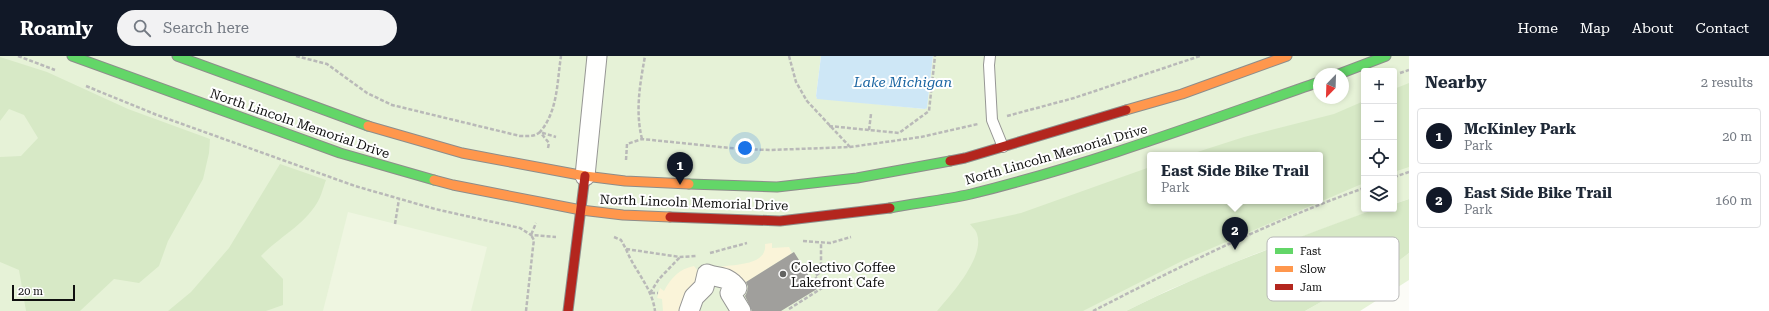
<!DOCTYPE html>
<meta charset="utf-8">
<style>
body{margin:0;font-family:"Roboto Serif",serif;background:#f2f2f3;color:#1f2937}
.controls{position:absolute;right:12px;top:12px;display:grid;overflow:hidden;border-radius:4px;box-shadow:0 2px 6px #0003}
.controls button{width:36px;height:36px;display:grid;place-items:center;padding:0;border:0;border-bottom:1px solid #e0e1e3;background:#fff;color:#1f2937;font:20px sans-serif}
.compass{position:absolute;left:1313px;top:12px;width:36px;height:36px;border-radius:50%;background:#fff;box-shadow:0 2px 6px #0003;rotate:203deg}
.scale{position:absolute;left:12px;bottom:10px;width:63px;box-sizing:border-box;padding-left:4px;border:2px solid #101010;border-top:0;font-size:11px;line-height:14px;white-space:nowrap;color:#101010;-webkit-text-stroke:3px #fff;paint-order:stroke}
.you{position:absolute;left:745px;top:92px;width:14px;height:14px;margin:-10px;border:3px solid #fff;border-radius:50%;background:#1a73e8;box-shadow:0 0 0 6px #1a73e833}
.badge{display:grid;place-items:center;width:26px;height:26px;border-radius:50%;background:#111827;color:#fff;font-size:13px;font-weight:700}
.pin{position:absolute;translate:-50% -33px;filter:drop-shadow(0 1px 2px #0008)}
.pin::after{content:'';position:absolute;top:21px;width:14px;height:12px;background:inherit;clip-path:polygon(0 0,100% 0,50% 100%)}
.popup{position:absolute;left:1147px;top:96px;width:176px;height:52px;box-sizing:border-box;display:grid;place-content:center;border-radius:4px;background:#fff;filter:drop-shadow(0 1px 3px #0005);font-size:13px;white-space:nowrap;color:#747a83}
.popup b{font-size:15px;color:#1f2937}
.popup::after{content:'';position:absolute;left:50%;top:100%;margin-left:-8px;border:8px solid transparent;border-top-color:#fff}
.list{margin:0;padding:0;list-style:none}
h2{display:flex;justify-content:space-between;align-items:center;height:52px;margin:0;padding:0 16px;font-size:17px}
h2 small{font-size:13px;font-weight:400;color:#747a83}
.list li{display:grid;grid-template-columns:26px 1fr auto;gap:12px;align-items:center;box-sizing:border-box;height:56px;margin:0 8px 8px;padding:0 8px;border:1px solid #e0e1e3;border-radius:4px}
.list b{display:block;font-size:15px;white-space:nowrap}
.list p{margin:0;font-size:13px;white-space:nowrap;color:#747a83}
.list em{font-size:13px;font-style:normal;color:#747a83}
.icon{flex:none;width:22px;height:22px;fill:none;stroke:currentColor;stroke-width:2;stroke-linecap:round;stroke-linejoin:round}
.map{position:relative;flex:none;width:1409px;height:255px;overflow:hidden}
header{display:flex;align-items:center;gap:24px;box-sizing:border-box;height:56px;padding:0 20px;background:#111827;color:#fff}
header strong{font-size:19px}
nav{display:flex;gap:22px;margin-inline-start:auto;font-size:14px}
.search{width:280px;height:36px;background:#f2f2f3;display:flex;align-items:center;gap:10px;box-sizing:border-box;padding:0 14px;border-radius:22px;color:#747a83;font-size:15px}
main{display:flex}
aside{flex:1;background:#fff}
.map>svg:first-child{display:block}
.green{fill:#e6f2d7;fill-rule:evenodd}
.forest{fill:#d7e9c6}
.sand{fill:#faf4d9}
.pitch{fill:#eff6e1}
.water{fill:#cee7f6}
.building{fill:#a09f9c}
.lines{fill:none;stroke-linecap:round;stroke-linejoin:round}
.lane-casing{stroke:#969694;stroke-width:12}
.street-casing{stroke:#969694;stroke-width:21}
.fast-casing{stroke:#8d8d8b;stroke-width:11}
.slow-casing{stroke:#8d8d8b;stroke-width:11}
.jam-casing{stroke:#8d8d8b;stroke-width:11}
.path{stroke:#b9b9b8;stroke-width:2.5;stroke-dasharray:4 2;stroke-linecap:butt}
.lane{stroke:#fffffe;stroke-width:10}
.street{stroke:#fffffe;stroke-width:19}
.fast{stroke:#63d668;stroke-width:9}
.slow{stroke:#ff974d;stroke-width:9}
.jam{stroke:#b3261e;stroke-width:9}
.poi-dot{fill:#636361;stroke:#fff;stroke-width:1.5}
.labels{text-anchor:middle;stroke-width:4;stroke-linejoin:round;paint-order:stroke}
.street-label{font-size:13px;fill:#101010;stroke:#fff}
.poi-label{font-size:13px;fill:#101010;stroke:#fff;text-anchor:start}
.water-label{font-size:14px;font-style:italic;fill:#1a65a2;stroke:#fff}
.key{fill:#fff;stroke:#b7b7b7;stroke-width:1}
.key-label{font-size:11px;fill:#101010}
</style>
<header>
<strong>Roamly</strong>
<div class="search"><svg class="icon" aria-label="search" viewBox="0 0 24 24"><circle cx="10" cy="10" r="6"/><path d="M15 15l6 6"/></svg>Search here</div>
<nav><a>Home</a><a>Map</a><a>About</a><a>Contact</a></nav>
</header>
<main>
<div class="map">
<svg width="1409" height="255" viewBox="0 0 1409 255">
<rect width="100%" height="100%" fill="#fcfcf7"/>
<path class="green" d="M0,0H821L816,40L817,42L925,53L927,51L933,0H1409V143L1394,148V15H1364V153H1376L1250,200L1169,234L1126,255H0ZM1319,18H1343V42H1319ZM1150,99H1320V145H1150Z
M1409,197V224L1360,255H1305L1330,241L1351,237L1369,227Z"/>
<path class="forest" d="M0,1L47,16L128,53L210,83L209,97L203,123L168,185L159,210L139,227L114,223L80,255H26L19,214L0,206V101L21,100L38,82L24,59L9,53L0,65Z
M1409,27V111L1394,116V33Z
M1364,45V127L1184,204L1083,255H937C951,239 985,201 977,178C976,174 972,171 970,168L1021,157L1150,111V145H1320V99H1188L1244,81L1334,58Z
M280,108L326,124C323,132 321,141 317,147C304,169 278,182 261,200L283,223V249L266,255H168L191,236L229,192Z
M1409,143V197L1370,227L1351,237L1330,241L1305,255H1126C1204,216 1286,186 1367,156L1376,153H1394V148Z"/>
<path class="sand" d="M772,187V192L789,191L792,197L740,230L711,213C724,207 768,213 765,188Z
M694,210L701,219L689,255H663L662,243L657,242L660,232L664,235C671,222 679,213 694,210Z"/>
<path class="pitch" d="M348,156L487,191L471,255H323Z"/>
<path class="water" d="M821,0H933L927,52L925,53L817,43L816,40Z"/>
<path class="building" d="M794,196L817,233L781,255H752L745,240L747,236L748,231L746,226Z"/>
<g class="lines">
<g class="lane-casing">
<path id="lane" d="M990,0L989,9L992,64L1003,91"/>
</g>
<g class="street-casing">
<path id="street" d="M585,120L597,0
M689,255L694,241L704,231L707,218C720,223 727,219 737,232L730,237L741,255"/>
</g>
<g class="fast-casing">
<path id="fast" d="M72,0L340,97L434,124
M177,0L368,70
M1339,18L1386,0
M689,128L777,131L857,122L950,105
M890,152C917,147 944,144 971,138C1089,109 1204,66 1319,26"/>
</g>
<g class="slow-casing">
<path id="slow" d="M1126,54L1182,38L1287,0
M368,70L462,97L585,120L625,125L689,128
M434,124L453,129L581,154L623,159L670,161"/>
</g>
<g class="jam-casing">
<path id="jam" d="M950,105L965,102L1126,54
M670,161L780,165L890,152
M568,255L585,120"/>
</g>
<path class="path" d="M18,0L55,14
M296,0L327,8L367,37L392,49L520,80C529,80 534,81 540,76L556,81
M789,0L796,26L807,45L850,91
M1400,17L1409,14
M86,30L157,59L355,130L435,153L520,172L531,179L556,181
M1329,46L1340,42
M1007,60L1074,42L1200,0
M829,70L899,77L929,55L935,0
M869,74L871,58
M642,83C635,55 640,28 645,0
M548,92L549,87L540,76C558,55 557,26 561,0
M626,104L627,88L642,83L740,93L771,94L850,91L921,81L978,68
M1394,121L1409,116
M395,168L399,143
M614,181L621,184L626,193L680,201L697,200
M803,185L830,187L851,181
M626,193C634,214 652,231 655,255
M710,197L747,187
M650,237L659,223L680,201
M651,237H658
M789,253L822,232L815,220L821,216V188
M526,255L533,191L534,184L531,179L536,167
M1093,255C1181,210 1271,165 1364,132"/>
<use href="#lane" class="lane"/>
<use href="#street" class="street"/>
<use href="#fast" class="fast"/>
<use href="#slow" class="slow"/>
<use href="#jam" class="jam"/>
</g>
<circle class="poi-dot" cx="783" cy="218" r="4"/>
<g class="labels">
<g class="street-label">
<text transform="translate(300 67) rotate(19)" y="5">North Lincoln Memorial Drive</text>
<text transform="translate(1056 98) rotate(-16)" y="5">North Lincoln Memorial Drive</text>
<text transform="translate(694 146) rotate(2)" y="5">North Lincoln Memorial Drive</text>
</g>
<g class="poi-label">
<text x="791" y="216">Colectivo Coffee<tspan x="791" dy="15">Lakefront Cafe</tspan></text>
</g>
<g class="water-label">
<text x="903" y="31">Lake Michigan</text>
</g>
</g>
<rect x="1267" y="181" width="132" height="64" rx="6" class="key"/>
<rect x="1275" y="192" width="18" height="6" fill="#63d668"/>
<rect x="1275" y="210" width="18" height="6" fill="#ff974d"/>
<rect x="1275" y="228" width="18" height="6" fill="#b3261e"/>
<g class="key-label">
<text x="1300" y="199">Fast</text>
<text x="1300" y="217">Slow</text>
<text x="1300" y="235">Jam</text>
</g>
</svg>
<div class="controls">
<button>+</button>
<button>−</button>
<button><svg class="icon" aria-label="locate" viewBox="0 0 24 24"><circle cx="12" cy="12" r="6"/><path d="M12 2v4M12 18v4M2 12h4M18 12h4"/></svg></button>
<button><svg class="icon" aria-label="layers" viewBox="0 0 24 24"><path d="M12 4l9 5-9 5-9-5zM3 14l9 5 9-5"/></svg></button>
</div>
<svg class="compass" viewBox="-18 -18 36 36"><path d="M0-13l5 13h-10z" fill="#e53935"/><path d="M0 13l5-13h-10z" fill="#747a83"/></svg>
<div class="scale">20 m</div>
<div class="you"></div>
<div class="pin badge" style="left:680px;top:129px">1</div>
<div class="pin badge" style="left:1235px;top:194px">2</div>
<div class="popup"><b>East Side Bike Trail</b>Park</div>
</div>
<aside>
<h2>Nearby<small>2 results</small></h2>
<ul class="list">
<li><span class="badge">1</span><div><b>McKinley Park</b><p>Park</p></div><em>20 m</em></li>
<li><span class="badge">2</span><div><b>East Side Bike Trail</b><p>Park</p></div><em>160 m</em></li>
</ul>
</aside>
</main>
